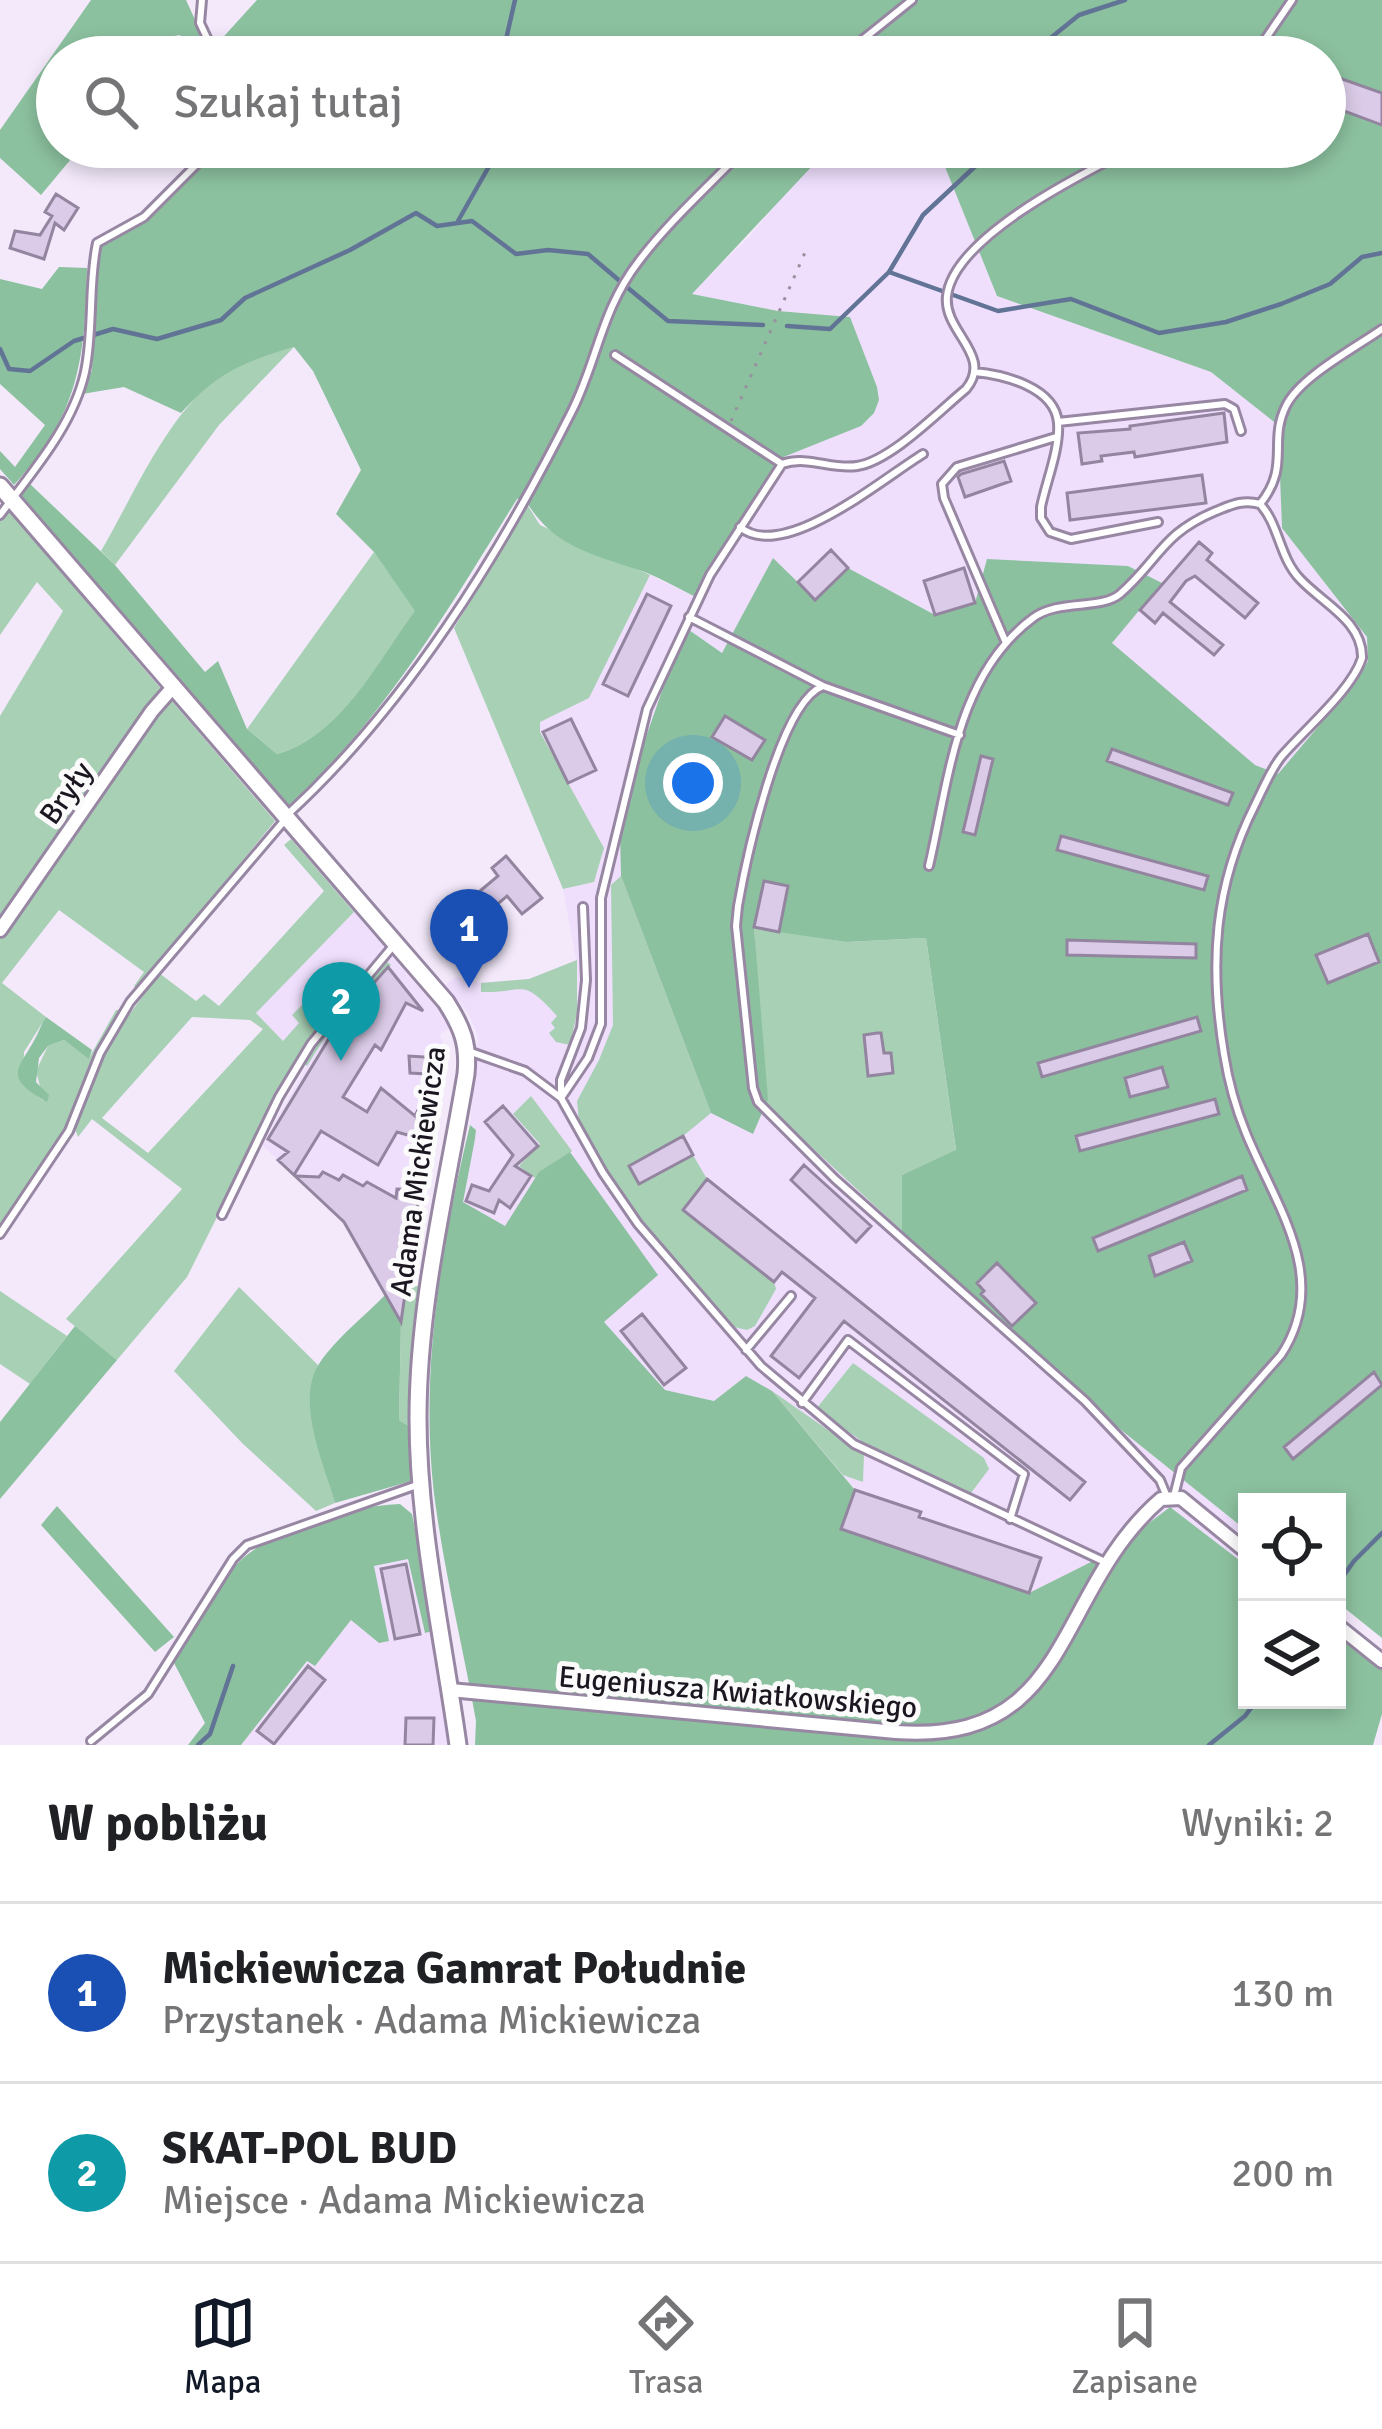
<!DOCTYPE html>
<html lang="pl">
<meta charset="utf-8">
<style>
body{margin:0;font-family:Signika,sans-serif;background:#f2f2f2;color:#202124}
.controls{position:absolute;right:36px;bottom:36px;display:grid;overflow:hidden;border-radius:0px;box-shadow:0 6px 18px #0003}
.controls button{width:108px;height:108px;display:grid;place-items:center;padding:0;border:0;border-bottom:3px solid #e0e0e0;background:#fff;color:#202124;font:60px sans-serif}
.you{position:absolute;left:693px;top:783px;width:42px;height:42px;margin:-30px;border:9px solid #fff;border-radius:50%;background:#1a73e8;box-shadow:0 0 0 18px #1a73e833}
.badge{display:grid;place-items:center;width:78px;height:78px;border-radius:50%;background:#111827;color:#fff;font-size:39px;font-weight:700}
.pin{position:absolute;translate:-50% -99px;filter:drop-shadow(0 3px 6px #0008)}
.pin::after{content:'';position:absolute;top:63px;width:42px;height:36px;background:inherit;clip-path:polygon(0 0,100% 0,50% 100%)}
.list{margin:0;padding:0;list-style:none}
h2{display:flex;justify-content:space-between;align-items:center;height:156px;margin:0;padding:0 48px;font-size:51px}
h2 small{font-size:39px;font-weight:400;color:#757577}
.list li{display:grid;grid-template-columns:78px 1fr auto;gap:36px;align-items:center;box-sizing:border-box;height:180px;padding:0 48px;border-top:3px solid #e0e0e0}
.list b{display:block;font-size:45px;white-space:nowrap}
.list p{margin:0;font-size:39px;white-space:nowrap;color:#757577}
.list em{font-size:39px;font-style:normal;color:#757577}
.icon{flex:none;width:66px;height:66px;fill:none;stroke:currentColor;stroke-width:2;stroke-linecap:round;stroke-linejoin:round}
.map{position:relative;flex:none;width:1382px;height:1745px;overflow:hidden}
.search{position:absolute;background:#fff;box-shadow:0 6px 18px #0003;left:36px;right:36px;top:36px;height:132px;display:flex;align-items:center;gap:30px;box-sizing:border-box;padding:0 42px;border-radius:66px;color:#757577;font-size:45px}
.sheet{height:516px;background:#fff}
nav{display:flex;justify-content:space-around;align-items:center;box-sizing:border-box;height:168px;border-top:3px solid #e0e0e0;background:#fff;font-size:33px;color:#757577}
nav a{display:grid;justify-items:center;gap:6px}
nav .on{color:#111827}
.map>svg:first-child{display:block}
.built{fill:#efdffd}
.green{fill:#a8d0b5;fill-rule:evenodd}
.forest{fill:#8cc19f}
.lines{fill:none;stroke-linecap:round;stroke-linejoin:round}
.stream{stroke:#627496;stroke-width:4.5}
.building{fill:#dbcbe8;stroke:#93849f;stroke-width:3}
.service-casing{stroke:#9787a3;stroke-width:12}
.minor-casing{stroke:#9787a3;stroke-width:18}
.tertiary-casing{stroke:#9787a3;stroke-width:21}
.path{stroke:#98909e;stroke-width:3;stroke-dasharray:3 9;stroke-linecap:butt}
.service{stroke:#fff;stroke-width:6}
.minor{stroke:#fff;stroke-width:12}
.tertiary{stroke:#fff;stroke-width:15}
.labels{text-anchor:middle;stroke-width:10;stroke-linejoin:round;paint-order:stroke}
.street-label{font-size:30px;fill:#1b1620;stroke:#fbfbfb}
</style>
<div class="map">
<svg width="1382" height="1745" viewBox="0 0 1382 1745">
<rect width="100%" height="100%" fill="#f3e9fb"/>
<path class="built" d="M830,147H937L997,296L1211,372L1279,425L1282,528L1367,637L1368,661L1356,682L1278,774L1255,766L1111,643L1161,584L1128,566L935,615L848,568L815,600L773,559L722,653L690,631L663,688L620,834L752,1134L768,1099L754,927L764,881L788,886L1085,1401L1247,1531V1566L1170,1507L1111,1552L1029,1593L841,1529L855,1489L772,1391L715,1401L665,1390L504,1226L463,1202L475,1139L476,1130L470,1125L478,1036L468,1013L445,985L456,977L481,983L529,979L576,960L563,889L594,882L540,732V722L589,698L650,575L698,598L781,458L861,426L850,317L778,311L691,294L748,238L808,166Z
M354,912L453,1026L440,1034L447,1060L446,1075L422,1179L401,1322L344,1222L262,1145L307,1066L255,1012Z
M408,1558L424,1632L436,1630L450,1745H241L308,1661L316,1665L352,1619L379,1643L373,1566Z"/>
<path class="green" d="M294,347L219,425L115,565L101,551C137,490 174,396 240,363C256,355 277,352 294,347Z
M528,506L540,525L650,575L589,698L540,722V732L604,848L594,882L563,889L454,628Z
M10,512L161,689L0,924V716L63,611L37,582L0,635V521Z
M374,552L416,611C378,661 340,737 277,754L247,729Z
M171,700L275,821L137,989L134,986L144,972L59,910L2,983L46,1017L24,1052L23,1085L44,1101L36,1071L48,1046L64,1040L89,1058L116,1010H121L99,1045L75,1109L52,1151L0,1227V935L148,723Z
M291,839L354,912L256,1013L283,1041L299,1023L292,1015L311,996L329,1013L364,974L370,978L386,961L391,965L326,1036L307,1066L300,1060L266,1119L187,1277L117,1360L66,1319L182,1189L92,1119L78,1137L75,1129L107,1046L159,973L196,1001L204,994L219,1006L324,891L284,845ZM192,1017L250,1020L263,1029L148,1153L102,1118Z
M621,876L711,1113L683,1136L629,1166L640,1184L693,1155L707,1179L683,1210L774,1282L776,1289L755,1326L747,1330L734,1327L649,1230L608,1174L579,1122L577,1101L599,1060L613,1025L611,885Z
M754,927L846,942L926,938L956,1151L902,1175V1231L766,1105Z
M577,960V1013L570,1045L556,1042L549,1033L555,1028L551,1023L557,1016C521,976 526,993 481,992V983L529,979Z
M531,1096L572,1151L535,1178L519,1166L540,1144L513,1114Z
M407,1284L421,1287L411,1358L412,1428L399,1420L401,1322Z
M239,1287L318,1365C304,1414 322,1455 335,1503L316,1511L242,1443L174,1371Z
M0,1291L67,1336L30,1384L0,1364Z
M853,1363L984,1458L989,1469L971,1493L863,1442L816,1409Z
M772,1391L864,1455L863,1482L843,1475Z"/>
<path class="forest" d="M91,0H186L212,57H191L180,35L152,40L146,57H57V147H81L41,195L0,158V130Z
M257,0H1382V1638L1337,1602V1502H1247V1531L1085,1401L902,1240V1175L956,1150L926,938L846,942L779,932L788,886L764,881L754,927L768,1099L753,1134L711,1113L621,876L620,834L645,740L663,688L689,630L722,653L773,558L815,599L848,568L935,615L975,603L987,559L1128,566L1162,583L1112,643L1255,765L1278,774L1356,682L1368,661L1367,637L1282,528L1278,425L1211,372L997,296L937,147H1325V57H220L216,45Z
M214,147H830L692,294L778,311L850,317L877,387L879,400L874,413L861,426L781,458L698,598C679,589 659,577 639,570C588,553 552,546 524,498L517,499C449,608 385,718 289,805L21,495L29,483L115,565L205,672L218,661L247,729L277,754C340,737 378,661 415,611L374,552L336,514L361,470L313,371L294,347C243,362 218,372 181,413L124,387L82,394L92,370L97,243L129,229Z
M59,267L87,268C85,360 79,414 14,485L0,469V451L15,467L45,425L0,384V279L42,289Z
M46,1017L92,1050L89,1059L64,1040L48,1046L39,1058L36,1082L49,1095L47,1102C0,1076 20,1069 37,1035C40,1029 42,1022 46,1017Z
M470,1125L476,1130L475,1139L463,1202L505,1226L539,1172L570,1152L658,1275L604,1322L665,1390L714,1401L746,1376L772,1391L855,1490L842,1530L1029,1593L1111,1552L1170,1507L1247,1566V1700H1337V1634L1382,1668V1714L1373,1745H475L476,1721C464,1652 447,1584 437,1515C417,1387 440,1249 470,1125Z
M385,1295L401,1322L399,1420L412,1428L415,1480L335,1503C324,1464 295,1401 319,1364C335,1339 365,1316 385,1295Z
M75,1326L117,1360L0,1499V1422Z
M400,1504L412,1514L436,1630L425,1633L408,1559L374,1566L389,1641L379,1643L351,1620L315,1666L307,1661L241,1745H188L205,1723L173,1661C193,1630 211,1593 235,1566C270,1528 350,1506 400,1504Z
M57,1506L174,1637L155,1652L41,1525Z"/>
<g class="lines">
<path class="stream" d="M502,57L515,0
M1027,57L1079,15L1125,0
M458,221L500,147
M889,272L998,311L1071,299L1159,333L1226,322L1281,304L1330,284L1362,257L1382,253
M628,288L668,321L763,325
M787,326L830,329L889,272L923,215L996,147
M0,349L9,369L30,371L74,341L113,329L157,339L221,320L245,298L350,250L416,213L437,226L472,221L516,254L548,250L588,254L621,282
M1337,1585L1354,1561L1382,1533
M198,1745L210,1734L233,1666
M1209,1745L1245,1716L1257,1700"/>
</g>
<path class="building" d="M1325,73L1382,93V125L1325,104Z
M56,194L78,208L64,230L55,223L44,259L10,248L15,231L40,235L52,216L45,212Z
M1224,413L1227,442L1135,457L1134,452L1101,456L1102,461L1082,464L1078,433L1130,429V426Z
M1004,461L1011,481L965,497L958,477L961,474Z
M1202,475L1206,503L1070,520L1067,493Z
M1199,542L1212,553L1207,560L1258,603L1245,618L1195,576L1186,581L1170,602L1223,645L1214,655L1163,613L1155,623L1140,610Z
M831,550L848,568L815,600L798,582Z
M964,568L975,603L935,615L924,581Z
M647,594L671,606L628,696L603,684Z
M725,716L765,740L752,760L712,737Z
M571,719L596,770L568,783L543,732Z
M1112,749L1233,793L1228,805L1107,761Z
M981,756L993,759L975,835L963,832Z
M1061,836L1208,876L1204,890L1057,850Z
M506,856L542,898L522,914L507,896L469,928L455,912L498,876L492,868Z
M764,881L788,886L779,932L754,927Z
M1368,934L1379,962L1328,983L1316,955Z
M1067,940L1196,944V958L1067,955Z
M388,967L423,1011L406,1003L381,1050L375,1045L343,1097L367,1112L381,1088L415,1116L425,1096L427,1074L410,1073L409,1056L424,1057L432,1053L434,1062L445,1060L424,1165L415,1137L397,1132L378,1165L321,1131L294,1175L278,1160L288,1152L268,1139L339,1022Z
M1197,1017L1201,1031L1042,1077L1038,1063Z
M877,1033H881L884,1053H891L893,1073L868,1076L864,1035Z
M1162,1067L1168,1087L1130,1097L1125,1078Z
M1215,1099L1219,1114L1080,1151L1076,1136Z
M503,1106L538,1146L515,1166L531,1176L510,1208L499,1200L494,1213L466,1201L472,1185L489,1191L513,1155L485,1122Z
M683,1136L693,1155L639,1184L629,1166Z
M804,1165L871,1226L856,1242L791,1180Z
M323,1172L339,1180L343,1175L363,1186L367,1182L396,1198L397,1189L420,1190L401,1322L344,1222L295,1176L319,1177Z
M1242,1176L1247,1190L1098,1251L1093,1238Z
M707,1179L1085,1482L1070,1500L844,1321L799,1378L771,1356L815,1298L782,1272L774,1282L683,1210Z
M1184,1242L1192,1261L1155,1276L1149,1256Z
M997,1263L1036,1303L1012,1326L981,1294L984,1291L977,1283Z
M642,1314L686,1368L664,1385L621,1331Z
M1374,1372L1382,1385L1293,1459L1284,1447Z
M855,1490L921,1512L919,1517L1041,1558L1029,1593L841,1529Z
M406,1564L420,1634L395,1639L381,1569Z
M308,1666L325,1680L274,1744L257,1731Z
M406,1718H434L433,1745H405Z"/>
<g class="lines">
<g class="service-casing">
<path id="service" d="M202,0L200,23L216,57
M841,57L912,0
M1253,57L1292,0
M615,355L782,464
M975,372C1004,375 1055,387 1058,423C1060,449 1046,482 1041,507V518L1050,532L1071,539L1158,522
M1058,422L1225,404L1234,409L1241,431
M1260,504C1291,466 1268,442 1286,406C1300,377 1355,348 1382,329
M0,515C32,472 73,426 85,372C94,329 88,285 97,243L144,217L214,147
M740,527C783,563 882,479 923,454
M689,617L823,686
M1006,643L944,498L942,484L957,467L1056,437
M960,735L823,686C779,703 746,860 738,906L736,926L753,1088L758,1102L835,1179L1085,1401L1160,1480L1167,1497
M287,815C407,705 499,556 572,411C598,359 601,310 639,261C670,220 711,184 746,147
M929,866C949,780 956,675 1033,618C1058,599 1101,610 1120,594C1160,559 1161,534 1216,511C1231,505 1243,499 1260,504C1279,524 1279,557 1300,579C1322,603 1363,621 1362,658C1352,690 1304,730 1281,757C1270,771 1263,789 1255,805C1214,886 1209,964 1224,1054C1228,1079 1236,1109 1246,1133C1275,1205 1332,1278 1281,1355L1181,1468L1174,1496
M583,907L586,980L581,1028L561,1080V1098L603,1173L638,1224L761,1366L854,1444L1105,1562
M471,1052L525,1071L561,1098L588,1058L601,1024V898L647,709L710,575L782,464C808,455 831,470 857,466C891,461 939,411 966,389C994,355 943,332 947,296C954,236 1086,172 1135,147
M222,1215L279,1097L311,1044L393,946
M0,1234L69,1131L100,1053L130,1002L284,821
M746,1350L791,1296
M802,1403L848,1340L1024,1474L1010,1519
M91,1741L148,1694L233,1559L247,1545L417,1485"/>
</g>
<g class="minor-casing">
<path id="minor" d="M0,930L152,711L174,686
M1337,1625L1382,1661
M450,1690L896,1732C1075,1745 1052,1593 1161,1499L1181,1498L1247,1552"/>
</g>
<g class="tertiary-casing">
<path id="tertiary" d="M0,486L446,1002C462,1027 469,1044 466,1074C447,1188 418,1301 418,1418C418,1527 443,1637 458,1745"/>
</g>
<path class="path" d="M731,421L807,248"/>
<use href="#service" class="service"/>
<use href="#minor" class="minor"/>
<use href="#tertiary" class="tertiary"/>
</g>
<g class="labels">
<g class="street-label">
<text transform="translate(66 793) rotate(-55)" y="10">Bryły</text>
<text transform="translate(418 1171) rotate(-82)" y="10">Adama Mickiewicza</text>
<text transform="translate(738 1692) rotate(5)" y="10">Eugeniusza Kwiatkowskiego</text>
</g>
</g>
</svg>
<div class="controls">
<button><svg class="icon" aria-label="locate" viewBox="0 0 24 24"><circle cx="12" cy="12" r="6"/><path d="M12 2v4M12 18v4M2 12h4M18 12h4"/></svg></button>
<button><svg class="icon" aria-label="layers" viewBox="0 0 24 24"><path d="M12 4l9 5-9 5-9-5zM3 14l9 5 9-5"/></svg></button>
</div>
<div class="you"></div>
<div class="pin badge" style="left:469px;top:988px;background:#1a4fb4">1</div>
<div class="pin badge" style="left:341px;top:1061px;background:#0f9aa8">2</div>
<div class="search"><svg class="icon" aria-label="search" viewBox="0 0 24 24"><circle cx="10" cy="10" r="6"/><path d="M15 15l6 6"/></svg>Szukaj tutaj</div>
</div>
<section class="sheet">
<h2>W pobliżu<small>Wyniki: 2</small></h2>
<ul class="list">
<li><span class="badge" style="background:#1a4fb4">1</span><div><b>Mickiewicza Gamrat Południe</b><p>Przystanek · Adama Mickiewicza</p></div><em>130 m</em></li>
<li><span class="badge" style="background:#0f9aa8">2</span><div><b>SKAT-POL BUD</b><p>Miejsce · Adama Mickiewicza</p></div><em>200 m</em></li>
</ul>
</section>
<nav>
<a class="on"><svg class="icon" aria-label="map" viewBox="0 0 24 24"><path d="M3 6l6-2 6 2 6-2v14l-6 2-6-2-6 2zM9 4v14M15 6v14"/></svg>Mapa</a>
<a><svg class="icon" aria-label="directions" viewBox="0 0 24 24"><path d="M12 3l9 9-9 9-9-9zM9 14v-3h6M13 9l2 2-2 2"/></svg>Trasa</a>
<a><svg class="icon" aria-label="saved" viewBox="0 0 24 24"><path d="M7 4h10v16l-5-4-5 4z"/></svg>Zapisane</a>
</nav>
